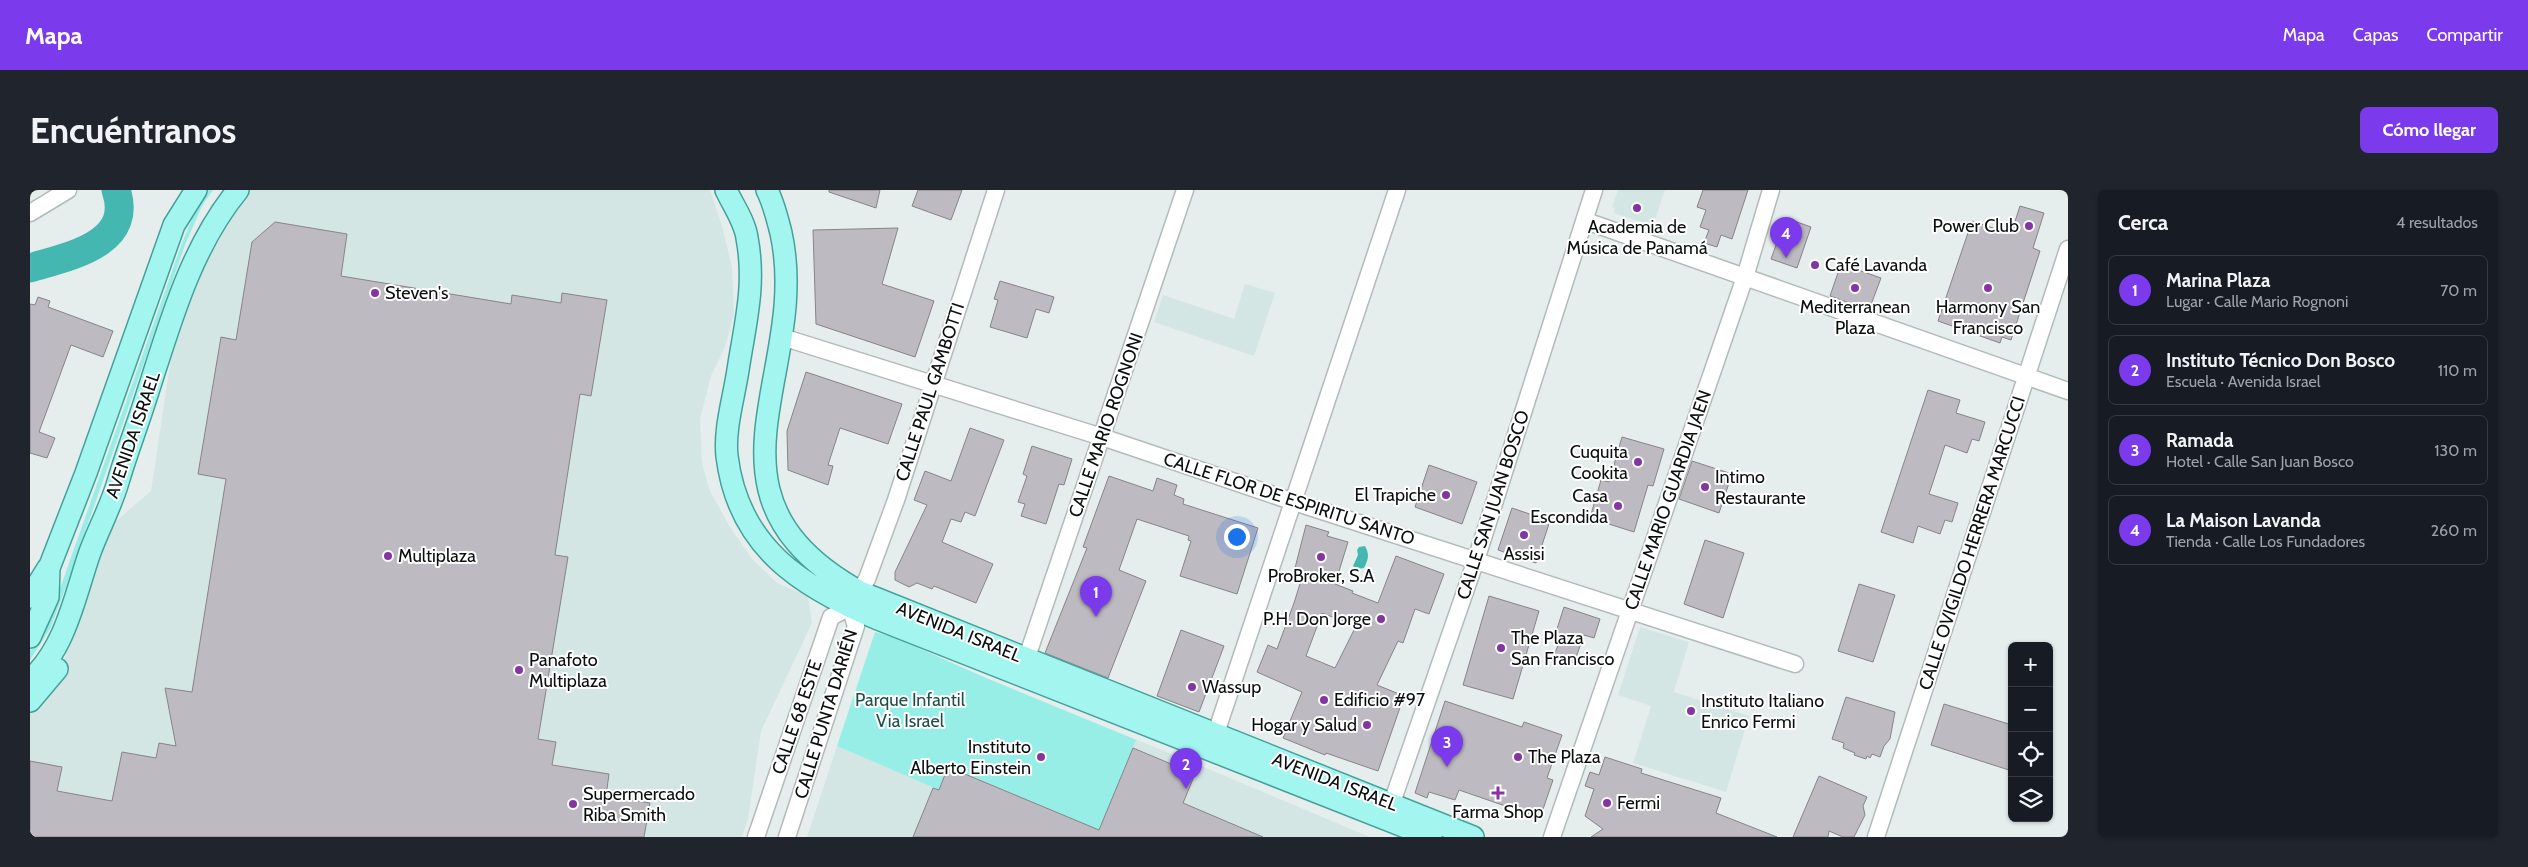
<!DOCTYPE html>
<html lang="es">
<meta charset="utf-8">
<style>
body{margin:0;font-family:Cabin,sans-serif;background:#20242c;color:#f1f3f6}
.controls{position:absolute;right:15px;bottom:15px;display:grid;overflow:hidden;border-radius:8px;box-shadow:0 1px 4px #0004}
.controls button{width:45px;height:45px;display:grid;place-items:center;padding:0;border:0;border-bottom:1px solid #363941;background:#171b24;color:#f1f3f6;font:25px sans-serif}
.you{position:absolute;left:1206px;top:346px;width:18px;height:18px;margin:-12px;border:4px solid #fff;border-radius:50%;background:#1a73e8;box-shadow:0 0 0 8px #1a73e833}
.badge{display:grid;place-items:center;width:32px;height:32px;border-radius:50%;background:#7c3aed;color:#fff;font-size:16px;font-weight:700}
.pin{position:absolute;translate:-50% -41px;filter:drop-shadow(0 1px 2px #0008)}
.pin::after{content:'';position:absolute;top:26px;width:18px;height:15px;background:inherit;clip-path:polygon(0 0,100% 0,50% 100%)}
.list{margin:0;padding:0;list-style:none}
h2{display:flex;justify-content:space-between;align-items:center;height:65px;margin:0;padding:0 20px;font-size:21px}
h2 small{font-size:16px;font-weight:400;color:#9ea1a6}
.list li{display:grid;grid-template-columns:32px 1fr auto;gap:15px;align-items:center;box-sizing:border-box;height:70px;margin:0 10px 10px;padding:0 10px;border:1px solid #363941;border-radius:8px}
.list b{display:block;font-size:19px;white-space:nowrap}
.list p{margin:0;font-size:16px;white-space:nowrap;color:#9ea1a6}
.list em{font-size:16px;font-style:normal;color:#9ea1a6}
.icon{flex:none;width:28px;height:28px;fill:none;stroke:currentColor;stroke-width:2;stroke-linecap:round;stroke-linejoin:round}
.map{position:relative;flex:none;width:2038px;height:647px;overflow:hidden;border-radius:8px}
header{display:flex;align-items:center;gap:30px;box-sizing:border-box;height:70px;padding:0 25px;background:#7c3aed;color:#fff}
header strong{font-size:24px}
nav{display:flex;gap:28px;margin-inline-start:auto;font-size:18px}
.intro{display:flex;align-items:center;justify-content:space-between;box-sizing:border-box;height:120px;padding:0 30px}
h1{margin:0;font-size:35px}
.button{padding:12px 22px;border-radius:8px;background:#7c3aed;color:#fff;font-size:18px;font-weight:700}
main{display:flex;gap:30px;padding:0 30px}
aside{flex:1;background:#171b24;border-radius:8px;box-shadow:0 1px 4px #0004}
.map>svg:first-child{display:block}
.built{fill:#d3e6e4}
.green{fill:#97eee6}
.water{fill:#44b8b0}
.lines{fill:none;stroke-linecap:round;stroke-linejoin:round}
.river{stroke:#44b8b0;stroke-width:29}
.building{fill:#bebac1;stroke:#878389;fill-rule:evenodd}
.minor-casing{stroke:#b2bbba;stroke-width:19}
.major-casing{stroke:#46a09a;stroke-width:24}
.minor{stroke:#fff;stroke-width:16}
.major{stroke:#a3f5ef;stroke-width:21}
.poi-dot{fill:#8434a3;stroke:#fff;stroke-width:2}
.labels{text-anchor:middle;stroke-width:4;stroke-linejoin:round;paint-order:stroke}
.poi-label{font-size:18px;fill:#0b0e0e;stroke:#fff;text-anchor:start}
.street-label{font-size:18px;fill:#0b0e0e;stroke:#fff}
.park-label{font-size:18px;fill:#1c4e4a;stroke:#fff}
</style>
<header>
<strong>Mapa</strong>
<nav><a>Mapa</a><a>Capas</a><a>Compartir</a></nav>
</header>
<div class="intro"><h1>Encuéntranos</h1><a class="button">Cómo llegar</a></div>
<main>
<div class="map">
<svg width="2038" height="647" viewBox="0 0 2038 647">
<rect width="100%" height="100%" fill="#e5eeed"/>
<path class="built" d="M208,0H680L692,36L702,77L704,124L695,157L681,186L670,229L672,272L679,299L700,337L722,369L747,393L778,406L782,433L731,541L718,629L712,647H0V511L24,484L36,466V439L64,350L121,301L150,107Z
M1588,0H1635L1623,36L1584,23L1585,18L1582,17Z
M1215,94L1245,103L1224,166L1124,132L1133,105L1204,129Z
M1610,437L1659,452L1644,502L1719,526L1696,602L1603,573L1621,516L1588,505Z
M956,488L1176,578L1340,647H777L807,556L909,600Z"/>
<path class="green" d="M178,0H183L172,16L155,55L36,397L20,439L0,470V461L10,449L32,393L152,53L168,14Z
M845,442L864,447L956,488L1106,550L1069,640L919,577L909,600L807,556Z"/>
<path class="water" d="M1335,356C1340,365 1338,370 1334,378L1328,379L1323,376L1328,365L1327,360L1329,357Z"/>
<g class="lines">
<path class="river" d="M0,78C36,67 105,55 86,0"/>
</g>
<path class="building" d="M799,0H850L846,18L799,2Z
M888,0H932L921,30L882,16Z
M1673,0H1718L1702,49L1691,45L1687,57L1674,53L1679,40L1670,37L1676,20L1667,17Z
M1990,16L2014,23L2003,58L2010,61L1981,150L1972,147L1970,153L1908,131L1942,31L1981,44Z
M1756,28L1781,37L1767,78L1741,69Z
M245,32L317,44L311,86L481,114L482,105L531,113L532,103L577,110L561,206L550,204L525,365L538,367L508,549L526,552L522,575L579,584L576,606L620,613L614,647H0V571L32,577L27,601L82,611L92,562L126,568L129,553L146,556L135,498L162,502L196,289L168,284L191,147L206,150L222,52Z
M868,38L852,94L904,111L885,167L786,134L783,40Z
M1811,74L1851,88L1839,120L1800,106Z
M970,91L1024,107L1019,123L1006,119L997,148L960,137L968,110L964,109Z
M8,107L20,111L18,117L83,141L73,167L41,155L9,242L25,248L17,268L0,263V114L5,115Z
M776,182L872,214L858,254L810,238L798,275L803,276L798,295L758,280L757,241Z
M1898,200L1930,210L1926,223L1955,232L1949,251L1942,249L1937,263L1915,255L1906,283L1899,304L1928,313L1922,332L1915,330L1910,344L1888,336L1883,353L1851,342Z
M940,238L974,250L945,326L935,322L931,332L921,329L912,352L963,374L946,413L904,396L902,399L887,393L879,397L865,390V382L897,315L884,310L895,281L921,291Z
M1592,247L1634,259L1623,296L1618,295L1604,342L1560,328L1571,290L1579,292Z
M1002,256L1042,269L1034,295L1029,294L1016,334L991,326L995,314L988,312L997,286L993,284Z
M1662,271L1702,284L1689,323L1649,309Z
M1399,275L1447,292L1432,334L1385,317Z
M1079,286L1123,301L1127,288L1147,295L1144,305L1154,309L1153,314L1228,338L1207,404L1150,386L1161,351L1158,350L1159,346L1107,329L1089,380L1116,391L1078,488L1015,463L1057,358L1053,357Z
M1482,318L1520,331L1506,373L1468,360Z
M1276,335L1299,342L1297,346L1318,352L1305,394L1323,401L1322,403L1348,413L1366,366L1414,384L1399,424L1385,419L1373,453L1368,451L1347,495L1374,506L1348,581L1296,563L1295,565L1253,548L1272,502L1227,482L1238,455L1247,459L1264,413L1274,381L1265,378ZM1292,423L1326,436L1305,478L1276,466Z
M1675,350L1714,363L1693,428L1654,414Z
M1829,394L1865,405L1843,472L1808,461Z
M1459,406L1509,421L1483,509L1433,495Z
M1534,417L1570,429L1564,448L1554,445L1544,473L1524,466L1531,447L1525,445Z
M1151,440L1194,456L1169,522L1127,506Z
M1816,507L1865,522L1860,549L1854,556L1850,567L1842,564L1840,568L1837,566L1836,569L1824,565L1825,563L1813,558L1814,553L1802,549Z
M1415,511L1492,537L1494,532L1532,545L1517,588L1523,590L1510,628L1429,600L1425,610L1399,602L1397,608L1385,603Z
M1914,514L1982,535V581L1901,555Z
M1103,558L1165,584L1153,613L1233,647H883L903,598L909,600L918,577L1069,640Z
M1575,567L1612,579L1611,583L1691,608L1686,623L1747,647H1561L1573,639L1555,626L1564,599L1555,596L1560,582L1569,585Z
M1789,586L1837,607L1833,616L1835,625L1824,647H1813L1799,641L1798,647H1763Z"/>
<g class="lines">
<g class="minor-casing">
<path id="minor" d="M0,23L38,0
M1556,31L2038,201
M752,147L1072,247L1264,312L1765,474
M996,470L1155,0
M1182,555L1367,0
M1358,624L1446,370L1564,0
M726,647L801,427L820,417
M757,647L826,436L820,417L837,389L866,310L966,0
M1522,647L1715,87L1741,0
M1846,647L2038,59"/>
</g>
<g class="major-casing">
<path id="major" d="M696,0C703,15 715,32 717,48C726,95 715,134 708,180C704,207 694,239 697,266C708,357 771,397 848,429L1401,647
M737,0C744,14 747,27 751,43C782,183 654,304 830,402L1443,647
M0,407L18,378
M0,447L18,407L19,378L56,283L144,35L166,0
M0,490C36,458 45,405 60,362C69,338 81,316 88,292C95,268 104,244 112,220C137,145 157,62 208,0
M0,511L27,479"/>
</g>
<use href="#minor" class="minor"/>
<use href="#major" class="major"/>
</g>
<g class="poi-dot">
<circle cx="1607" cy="18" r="5"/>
<circle cx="1999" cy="36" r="5"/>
<circle cx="1785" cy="75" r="5"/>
<circle cx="1825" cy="98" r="5"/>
<circle cx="1958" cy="98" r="5"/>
<circle cx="345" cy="103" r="5"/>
<circle cx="1608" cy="272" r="5"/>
<circle cx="1675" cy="297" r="5"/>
<circle cx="1416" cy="305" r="5"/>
<circle cx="1588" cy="316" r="5"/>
<circle cx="1494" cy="345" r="5"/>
<circle cx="358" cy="366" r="5"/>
<circle cx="1291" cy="367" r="5"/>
<circle cx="1351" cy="429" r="5"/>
<circle cx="1471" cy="458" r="5"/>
<circle cx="489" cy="480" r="5"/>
<circle cx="1162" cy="497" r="5"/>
<circle cx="1294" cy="510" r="5"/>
<circle cx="1661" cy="521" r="5"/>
<circle cx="1337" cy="535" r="5"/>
<circle cx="1011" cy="567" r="5"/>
<circle cx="1488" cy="567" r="5"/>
<path d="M1465.5 595.5h5v5h5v5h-5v5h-5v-5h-5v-5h5z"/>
<circle cx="1577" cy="613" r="5"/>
<circle cx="543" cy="614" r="5"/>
</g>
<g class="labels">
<g class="poi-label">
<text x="1989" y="42" text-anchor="end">Power Club</text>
<text x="1607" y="43" text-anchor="middle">Academia de<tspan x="1607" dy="21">Música de Panamá</tspan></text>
<text x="1795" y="81">Café Lavanda</text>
<text x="355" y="109">Steven's</text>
<text x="1825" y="123" text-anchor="middle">Mediterranean<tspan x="1825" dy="21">Plaza</tspan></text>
<text x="1958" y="123" text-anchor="middle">Harmony San<tspan x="1958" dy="21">Francisco</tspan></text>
<text x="1598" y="268" text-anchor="end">Cuquita<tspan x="1598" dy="21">Cookita</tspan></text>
<text x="1685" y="293">Intimo<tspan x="1685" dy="21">Restaurante</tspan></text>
<text x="1406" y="311" text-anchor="end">El Trapiche</text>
<text x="1578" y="312" text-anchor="end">Casa<tspan x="1578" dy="21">Escondida</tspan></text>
<text x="1494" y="370" text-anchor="middle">Assisi</text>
<text x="368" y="372">Multiplaza</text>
<text x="1291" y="392" text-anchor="middle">ProBroker, S.A</text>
<text x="1341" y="435" text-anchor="end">P.H. Don Jorge</text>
<text x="1481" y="454">The Plaza<tspan x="1481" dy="21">San Francisco</tspan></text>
<text x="499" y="476">Panafoto<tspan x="499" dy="21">Multiplaza</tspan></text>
<text x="1172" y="503">Wassup</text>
<text x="1304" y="516">Edificio #97</text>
<text x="1671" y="517">Instituto Italiano<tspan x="1671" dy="21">Enrico Fermi</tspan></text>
<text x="1327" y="541" text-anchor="end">Hogar y Salud</text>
<text x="1001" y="563" text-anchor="end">Instituto<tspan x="1001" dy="21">Alberto Einstein</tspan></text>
<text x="1498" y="573">The Plaza</text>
<text x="553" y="610">Supermercado<tspan x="553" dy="21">Riba Smith</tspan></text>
<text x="1587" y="619">Fermi</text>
<text x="1468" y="628" text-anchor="middle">Farma Shop</text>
</g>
<g class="street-label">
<text transform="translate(900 202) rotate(-72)" y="6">CALLE PAUL GAMBOTTI</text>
<text transform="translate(1076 235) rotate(-71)" y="6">CALLE MARIO ROGNONI</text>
<text transform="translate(103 245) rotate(-71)" y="6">AVENIDA ISRAEL</text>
<text transform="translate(1259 309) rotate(18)" y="6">CALLE FLOR DE ESPIRITU SANTO</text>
<text transform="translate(1638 310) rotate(-71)" y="6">CALLE MARIO GUARDIA JAEN</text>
<text transform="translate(1463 315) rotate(-72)" y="6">CALLE SAN JUAN BOSCO</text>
<text transform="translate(1942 353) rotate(-72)" y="6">CALLE OVIGILDO HERRERA MARCUCCI</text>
<text transform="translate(929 442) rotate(22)" y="6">AVENIDA ISRAEL</text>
<text transform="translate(796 524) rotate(-73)" y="6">CALLE PUNTA DARIÉN</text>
<text transform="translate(767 527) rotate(-71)" y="6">CALLE 68 ESTE</text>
<text transform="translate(1305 592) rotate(21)" y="6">AVENIDA ISRAEL</text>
</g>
<g class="park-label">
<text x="880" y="516">Parque Infantil<tspan x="880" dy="21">Via Israel</tspan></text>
</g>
</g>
</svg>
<div class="controls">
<button>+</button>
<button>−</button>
<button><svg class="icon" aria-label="locate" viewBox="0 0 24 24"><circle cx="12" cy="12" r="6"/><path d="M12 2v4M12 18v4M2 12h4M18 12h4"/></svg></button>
<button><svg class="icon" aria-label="layers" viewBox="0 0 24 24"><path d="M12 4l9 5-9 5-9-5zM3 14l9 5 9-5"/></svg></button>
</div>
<div class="you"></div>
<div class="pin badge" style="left:1066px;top:427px">1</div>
<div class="pin badge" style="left:1156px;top:599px">2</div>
<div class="pin badge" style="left:1417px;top:577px">3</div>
<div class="pin badge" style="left:1756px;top:68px">4</div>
</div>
<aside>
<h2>Cerca<small>4 resultados</small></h2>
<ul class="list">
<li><span class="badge">1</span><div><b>Marina Plaza</b><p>Lugar · Calle Mario Rognoni</p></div><em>70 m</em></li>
<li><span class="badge">2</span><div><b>Instituto Técnico Don Bosco</b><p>Escuela · Avenida Israel</p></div><em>110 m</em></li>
<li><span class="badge">3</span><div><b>Ramada</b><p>Hotel · Calle San Juan Bosco</p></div><em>130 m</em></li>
<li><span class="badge">4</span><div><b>La Maison Lavanda</b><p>Tienda · Calle Los Fundadores</p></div><em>260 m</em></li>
</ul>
</aside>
</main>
